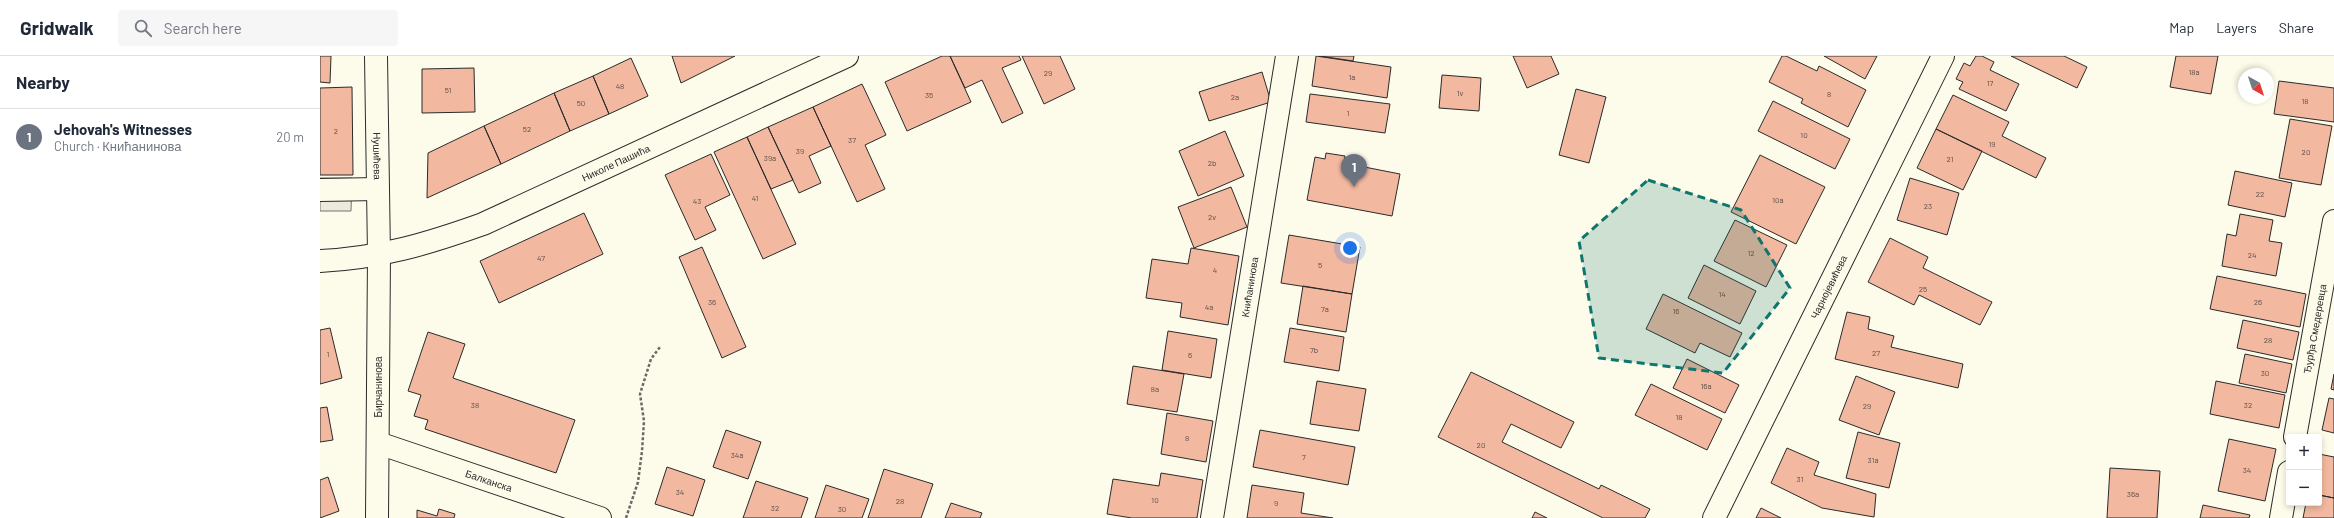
<!DOCTYPE html>
<meta charset="utf-8">
<style>
body{margin:0;font-family:Barlow,sans-serif;background:#f6f6f7;color:#1f2937}
.controls{position:absolute;right:12px;bottom:12px;display:grid;overflow:hidden;border-radius:4px;box-shadow:0 2px 6px #0003}
.controls button{width:36px;height:36px;display:grid;place-items:center;padding:0;border:0;border-bottom:1px solid #e0e1e3;background:#fff;color:#1f2937;font:20px sans-serif}
.compass{position:absolute;left:1918px;top:12px;width:36px;height:36px;border-radius:50%;background:#fff;box-shadow:0 2px 6px #0003;rotate:141deg}
.you{position:absolute;left:1030px;top:192px;width:14px;height:14px;margin:-10px;border:3px solid #fff;border-radius:50%;background:#1a73e8;box-shadow:0 0 0 6px #1a73e833}
.badge{display:grid;place-items:center;width:26px;height:26px;border-radius:50%;background:#0f766e;color:#fff;font-size:13px;font-weight:700}
.pin{position:absolute;translate:-50% -33px;filter:drop-shadow(0 1px 2px #0008)}
.pin::after{content:'';position:absolute;top:21px;width:14px;height:12px;background:inherit;clip-path:polygon(0 0,100% 0,50% 100%)}
.list{margin:0;padding:0;list-style:none}
h2{display:flex;justify-content:space-between;align-items:center;height:52px;margin:0;padding:0 16px;font-size:17px}
h2 small{font-size:13px;font-weight:400;color:#747a83}
.list li{display:grid;grid-template-columns:26px 1fr auto;gap:12px;align-items:center;box-sizing:border-box;height:56px;padding:0 16px;border-top:1px solid #e0e1e3}
.list b{display:block;font-size:15px;white-space:nowrap}
.list p{margin:0;font-size:13px;white-space:nowrap;color:#747a83}
.list em{font-size:13px;font-style:normal;color:#747a83}
.icon{flex:none;width:22px;height:22px;fill:none;stroke:currentColor;stroke-width:2;stroke-linecap:round;stroke-linejoin:round}
.map{position:relative;flex:none;width:2014px;height:462px;overflow:hidden}
header{display:flex;align-items:center;gap:24px;box-sizing:border-box;height:56px;padding:0 20px;background:#fff;border-bottom:1px solid #e0e1e3}
header strong{font-size:19px}
nav{display:flex;gap:22px;margin-inline-start:auto;font-size:14px}
.search{width:280px;height:36px;background:#f6f6f7;display:flex;align-items:center;gap:10px;box-sizing:border-box;padding:0 14px;border-radius:4px;color:#747a83;font-size:15px}
main{display:flex}
aside{flex:1;background:#fff}
.map>svg:first-child{display:block}
.parking{fill:#eceadb;stroke:#74746e}
.building{fill:#f2b8a0;stroke:#2b2b2b}
.lines{fill:none;stroke-linecap:round;stroke-linejoin:round}
.minor-casing{stroke:#2b2b2b;stroke-width:24}
.major-casing{stroke:#2b2b2b;stroke-width:24}
.path{stroke:#6a6964;stroke-width:2.5;stroke-dasharray:3 2;stroke-linecap:butt}
.minor{stroke:#fdfbea;stroke-width:22}
.major{stroke:#fdfbea;stroke-width:22}
.marked{fill:#0f766e;fill-opacity:0.2;stroke:#0f766e;stroke-width:3;stroke-dasharray:8 5;stroke-linejoin:round}
.labels{text-anchor:middle;stroke-width:3;stroke-linejoin:round;paint-order:stroke}
.number-label{font-size:8px;fill:#5d4e48}
.street-label{font-size:10px;fill:#2b2b2b;stroke:#fdfbea}
</style>
<header>
<strong>Gridwalk</strong>
<div class="search"><svg class="icon" aria-label="search" viewBox="0 0 24 24"><circle cx="10" cy="10" r="6"/><path d="M15 15l6 6"/></svg>Search here</div>
<nav><a>Map</a><a>Layers</a><a>Share</a></nav>
</header>
<main>
<aside>
<h2>Nearby<small></small></h2>
<ul class="list">
<li><span class="badge" style="background:#6b7280">1</span><div><b>Jehovah's Witnesses</b><p>Church · Книћанинова</p></div><em>20 m</em></li>
</ul>
</aside>
<div class="map">
<svg width="2014" height="462" viewBox="0 0 2014 462">
<rect width="100%" height="100%" fill="#fdfbea"/>
<path class="parking" d="M0,122H32L31,155H0Z"/>
<path class="building" d="M0,0H11L10,27L0,26Z
M352,0H415L361,27Z
M622,0H630L651,46L587,75L565,26Z
M630,0H699L701,4L682,12L703,57L682,67L662,24L645,32Z
M702,0H740L755,33L724,48Z
M996,0L1071,11L1067,42L992,30Z
M1000,0H1034L1033,5Z
M1193,0H1231L1239,18L1207,32Z
M1462,0H1466L1497,15L1499,10L1546,34L1528,71L1481,47L1483,43L1449,26Z
M1504,0H1557L1545,23Z
M1656,0H1662L1674,6L1670,14L1699,28L1686,55L1639,33L1643,26L1636,23L1644,7L1650,10Z
M1691,0H1744L1767,11L1757,32Z
M1856,0H1898L1891,38L1850,31Z
M311,2L328,40L289,58L273,20Z
M154,12L155,56L102,57V13Z
M942,16L951,46L889,65L879,36Z
M1122,19L1161,22L1159,55L1119,52Z
M273,20L289,58L250,75L234,37Z
M1959,25L2014,32V66L1954,58Z
M542,28L566,79L545,89L565,133L537,146L493,51Z
M32,31L33,119H0V32Z
M1256,33L1286,41L1269,107L1239,99Z
M234,37L250,75L181,108L164,70Z
M990,38L1070,48L1065,77L986,66Z
M1633,39L1689,66L1682,80L1726,102L1716,122L1616,73Z
M1453,45L1530,83L1515,113L1438,75Z
M493,51L511,90L489,100L501,127L479,137L448,71Z
M1970,63L2012,70L2001,129L1959,122Z
M164,70L181,108L107,142L108,97Z
M448,71L473,124L451,133L427,81Z
M1616,73L1662,95L1643,134L1597,112Z
M905,75L924,120L878,140L859,95Z
M427,81L476,188L443,203L394,96Z
M1006,97L1025,100L1024,107L1080,118L1072,160L987,144L995,101L1005,103Z
M391,98L410,139L385,151L396,174L375,184L345,119Z
M1440,99L1505,131L1476,188L1411,156Z
M1915,115L1972,127L1965,161L1908,149Z
M1590,122L1639,137L1627,179L1577,164Z
M911,131L927,171L874,192L858,151Z
M264,157L283,198L179,247L160,205Z
M1920,158L1953,164L1949,185L1962,187L1956,220L1902,210L1907,178L1916,180Z
M1415,164L1467,189L1446,231L1394,205Z
M969,179L1040,191L1032,238L961,227Z
M1570,182L1608,201L1603,212L1672,246L1660,269L1599,239L1594,249L1548,226Z
M382,191L426,291L402,302L359,201Z
M871,192L919,200L908,269L860,261L862,247L826,242L832,203L868,208Z
M1384,209L1436,235L1420,268L1368,242Z
M1897,220L1986,238L1980,271L1890,253Z
M983,230L1032,238L1026,276L977,268Z
M1343,238L1422,277L1410,301L1380,287L1375,297L1326,273Z
M1527,256L1550,261L1548,273L1574,280L1571,291L1643,308L1638,332L1515,303Z
M1923,264L1979,276L1973,304L1917,292Z
M10,272L22,322L0,328V274Z
M970,272L1024,281L1019,315L964,306Z
M848,275L897,283L891,322L842,314Z
M108,276L145,288L133,322L255,364L236,417L105,373L108,364L94,360L101,339L88,335Z
M1925,298L1972,308L1966,337L1919,327Z
M1367,303L1419,329L1405,357L1353,332Z
M813,310L864,318L857,356L807,348Z
M1151,316L1254,366L1241,392L1191,368L1182,386L1279,433L1281,429L1330,453L1325,462H1283L1118,381Z
M2014,318V334L2011,333Z
M1536,320L1575,336L1559,379L1519,364Z
M997,325L1046,333L1039,375L990,368Z
M1896,325L1965,339L1959,372L1890,358Z
M1331,328L1402,363L1387,394L1315,359Z
M2009,342L2014,343V377L2002,374Z
M7,351L13,384L0,386V352Z
M847,357L893,365L886,406L841,398Z
M406,374L441,386L428,423L393,411Z
M940,374L1035,391L1028,429L933,411Z
M1538,376L1580,387L1569,432L1526,422Z
M1909,383L1956,393L1945,445L1898,435Z
M1467,392L1499,406L1494,419L1556,438L1554,461L1502,452L1451,427Z
M1999,398L2014,401V442L1999,439Z
M347,411L385,424L373,460L335,448Z
M1790,412L1840,415L1837,462H1787Z
M564,413L613,428L601,462H548Z
M841,417L883,424L877,462H812L787,458L793,423L839,430Z
M8,421L19,455L0,462V424Z
M436,425L488,442L481,462H423Z
M506,429L549,443L542,462H495Z
M932,429L984,437L981,457L1013,462H927Z
M1999,439L2014,442V462H1983L1986,447H1999Z
M631,447L662,457L660,462H625Z
M1883,449L1930,459L1929,462H1880Z
M1441,452L1461,462H1436Z
M119,453L135,458L134,462H97V454L117,460Z
M1215,456L1227,462H1212Z"/>
<g class="lines">
<g class="minor-casing">
<g id="minor">
<path id="s1" d="M56,0L59,199L57,462"/>
<path d="M0,134L58,133"/>
<path id="s2" d="M1975,381L2014,165"/>
<path id="s3" d="M58,387L280,462"/>
<path id="s4" d="M892,462L967,0"/>
<path id="s5" d="M1394,462L1623,0"/>
<path d="M1961,462L1969,416"/>
</g>
</g>
<g class="major-casing">
<g id="major">
<path id="s6" d="M0,205C60,202 107,188 163,168L527,0"/>
</g>
</g>
<path class="path" d="M306,462L318,426L322,395L324,365L320,338L331,303L340,291"/>
<use href="#minor" class="minor"/>
<use href="#major" class="major"/>
</g>
<path class="marked" d="M1328,124L1421,154L1470,232L1403,317L1279,302L1259,185Z"/>
<g class="labels">
<g class="number-label">
<text x="1874" y="19">18a</text>
<text x="728" y="20">29</text>
<text x="1032" y="24">1a</text>
<text x="1670" y="30">17</text>
<text x="300" y="33">48</text>
<text x="128" y="37">51</text>
<text x="1140" y="40">1v</text>
<text x="1509" y="41">8</text>
<text x="609" y="42">35</text>
<text x="915" y="44">2a</text>
<text x="1985" y="48">18</text>
<text x="261" y="50">50</text>
<text x="1028" y="60">1</text>
<text x="207" y="76">52</text>
<text x="16" y="78">2</text>
<text x="1484" y="82">10</text>
<text x="532" y="87">37</text>
<text x="1672" y="91">19</text>
<text x="480" y="98">39</text>
<text x="1986" y="99">20</text>
<text x="450" y="105">39a</text>
<text x="1630" y="106">21</text>
<text x="892" y="110">2b</text>
<text x="1940" y="141">22</text>
<text x="435" y="145">41</text>
<text x="1458" y="147">10a</text>
<text x="377" y="148">43</text>
<text x="1608" y="153">23</text>
<text x="892" y="164">2v</text>
<text x="1431" y="200">12</text>
<text x="1932" y="202">24</text>
<text x="221" y="205">47</text>
<text x="1000" y="212">5</text>
<text x="895" y="217">4</text>
<text x="1603" y="236">25</text>
<text x="1402" y="241">14</text>
<text x="392" y="249">36</text>
<text x="1938" y="249">26</text>
<text x="889" y="254">4a</text>
<text x="1005" y="256">7a</text>
<text x="1356" y="258">16</text>
<text x="1948" y="287">28</text>
<text x="994" y="297">7b</text>
<text x="1556" y="300">27</text>
<text x="8" y="301">1</text>
<text x="870" y="302">6</text>
<text x="1945" y="320">30</text>
<text x="1386" y="333">16a</text>
<text x="835" y="336">8a</text>
<text x="155" y="352">38</text>
<text x="1928" y="352">32</text>
<text x="1547" y="353">29</text>
<text x="1359" y="364">18</text>
<text x="867" y="385">8</text>
<text x="1161" y="392">20</text>
<text x="417" y="402">34a</text>
<text x="984" y="404">7</text>
<text x="1553" y="407">31a</text>
<text x="1927" y="417">34</text>
<text x="1480" y="426">31</text>
<text x="360" y="439">34</text>
<text x="1813" y="441">36a</text>
<text x="835" y="447">10</text>
<text x="580" y="448">28</text>
<text x="956" y="450">9</text>
<text x="455" y="455">32</text>
<text x="522" y="456">30</text>
</g>
<g class="street-label">
<text dy="4" stroke="none"><textPath href="#s1" startOffset="100">Нушићева</textPath></text>
<text dy="4" stroke="none"><textPath href="#s6" startOffset="314">Николе Пашића</textPath></text>
<text dy="4" stroke="none"><textPath href="#s4" startOffset="234">Книћанинова</textPath></text>
<text dy="4" stroke="none"><textPath href="#s5" startOffset="258">Чарнојевићева</textPath></text>
<text dy="4" stroke="none"><textPath href="#s2" startOffset="110">Ђурђа Смедеревца</textPath></text>
<text transform="translate(58 331) rotate(-90)" y="4">Бирчанинова</text>
<text dy="4" stroke="none"><textPath href="#s3" startOffset="117">Балканска</textPath></text>
</g>
</g>
</svg>
<div class="controls">
<button>+</button>
<button>−</button>
</div>
<svg class="compass" viewBox="-18 -18 36 36"><path d="M0-13l5 13h-10z" fill="#e53935"/><path d="M0 13l5-13h-10z" fill="#747a83"/></svg>
<div class="you"></div>
<div class="pin badge" style="left:1034px;top:131px;background:#6b7280">1</div>
</div>
</main>
